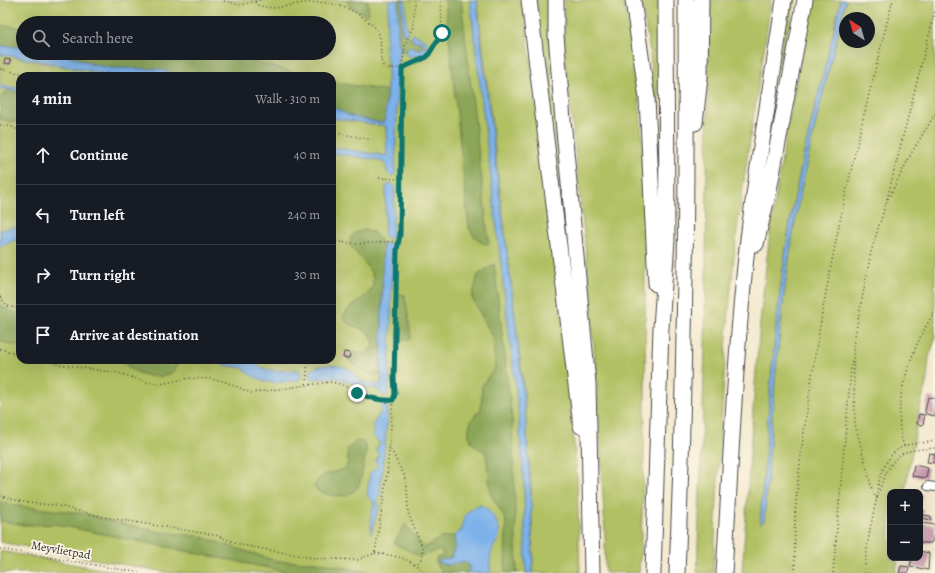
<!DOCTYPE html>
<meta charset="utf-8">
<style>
body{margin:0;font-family:Alegreya,serif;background:#20242c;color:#f1f3f6}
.controls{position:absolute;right:12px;bottom:12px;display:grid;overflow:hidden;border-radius:8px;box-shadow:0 4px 16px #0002}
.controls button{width:36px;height:36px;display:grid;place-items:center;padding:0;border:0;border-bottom:1px solid #363941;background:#171b24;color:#f1f3f6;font:20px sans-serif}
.compass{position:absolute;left:839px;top:12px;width:36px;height:36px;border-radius:50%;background:#171b24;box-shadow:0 4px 16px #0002;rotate:323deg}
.stop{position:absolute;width:12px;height:12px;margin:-9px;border:3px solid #0f766e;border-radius:50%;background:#fff}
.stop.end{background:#0f766e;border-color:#fff;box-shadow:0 1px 4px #0008}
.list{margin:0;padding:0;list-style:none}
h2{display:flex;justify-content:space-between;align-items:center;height:52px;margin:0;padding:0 16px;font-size:17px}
h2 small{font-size:13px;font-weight:400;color:#9ea1a6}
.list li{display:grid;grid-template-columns:26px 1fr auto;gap:12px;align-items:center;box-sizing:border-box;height:60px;padding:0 16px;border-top:1px solid #363941}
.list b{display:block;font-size:15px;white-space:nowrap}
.list em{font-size:13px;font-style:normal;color:#9ea1a6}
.icon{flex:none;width:22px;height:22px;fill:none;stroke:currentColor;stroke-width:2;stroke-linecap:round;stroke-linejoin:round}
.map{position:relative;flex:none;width:935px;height:573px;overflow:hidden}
.search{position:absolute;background:#171b24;box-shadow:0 4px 16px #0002;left:16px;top:16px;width:320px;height:44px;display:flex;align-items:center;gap:10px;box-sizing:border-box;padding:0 14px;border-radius:22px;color:#9ea1a6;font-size:15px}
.panel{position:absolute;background:#171b24;box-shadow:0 4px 16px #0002;left:16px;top:72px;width:320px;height:292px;border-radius:12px}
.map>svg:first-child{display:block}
.green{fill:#b0c062;stroke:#6e7646;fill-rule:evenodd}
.forest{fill:#8ca658;stroke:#5c6842}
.water{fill:#7cb1ea;stroke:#546e8a}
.building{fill:#c695aa}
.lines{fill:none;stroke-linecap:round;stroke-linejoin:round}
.street-casing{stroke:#494743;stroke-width:10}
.highway-casing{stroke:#494743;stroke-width:17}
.path{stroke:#494743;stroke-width:1.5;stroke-dasharray:1 3;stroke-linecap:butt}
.street{stroke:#fff;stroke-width:8}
.highway{stroke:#fff;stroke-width:15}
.route{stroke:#0f766e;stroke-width:5}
.labels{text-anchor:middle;stroke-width:3.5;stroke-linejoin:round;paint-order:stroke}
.street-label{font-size:12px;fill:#2b2b2b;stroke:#fcf5e5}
</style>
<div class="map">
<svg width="935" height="573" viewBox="0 0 935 573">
<rect width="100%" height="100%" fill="#fcf5e5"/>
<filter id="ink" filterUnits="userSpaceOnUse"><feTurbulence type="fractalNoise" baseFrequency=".025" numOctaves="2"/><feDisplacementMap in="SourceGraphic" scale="8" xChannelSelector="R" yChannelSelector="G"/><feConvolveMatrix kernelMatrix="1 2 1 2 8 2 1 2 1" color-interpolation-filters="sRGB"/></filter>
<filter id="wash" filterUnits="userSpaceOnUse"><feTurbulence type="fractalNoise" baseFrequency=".012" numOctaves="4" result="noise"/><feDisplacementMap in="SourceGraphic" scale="16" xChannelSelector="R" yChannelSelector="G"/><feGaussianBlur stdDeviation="0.9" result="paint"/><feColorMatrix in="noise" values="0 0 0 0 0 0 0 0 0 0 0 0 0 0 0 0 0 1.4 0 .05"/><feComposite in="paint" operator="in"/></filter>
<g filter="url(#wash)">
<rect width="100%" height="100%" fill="#f3e8cd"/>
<path class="green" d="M0,0H474L517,357L529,573H170L0,542V87L20,91V360H332V149L390,159L391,126L332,115V76H129L0,51ZM23,23H329V53H23Z
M477,0H523L565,343L577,477L580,573H533L531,488L524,393Z
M536,0H548V26L559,165L556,163Z
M564,0H623C645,91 645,190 645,283C646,380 645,476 639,573H605V537L599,417L589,280L565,59Z
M641,0H658L659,158L658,159L650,52Z
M709,0H771C760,86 743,171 734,257C723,362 719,468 713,573H697L705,348Z
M788,0H796L778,72Z
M813,0H841C824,75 803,148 790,223C773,323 768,424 760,524L764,521C772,423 777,324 794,227C807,150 828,76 846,0H935V340L929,357L927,380L919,411L905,492H890V558H898L896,573H742C750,462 755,351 769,241C780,160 796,80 813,0ZM845,18H869V42H845Z
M0,54L115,76H20V89L0,85Z
M332,118L386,126L387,156L332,147Z
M0,551L123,573H0Z"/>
<path class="forest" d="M347,0H368V16L350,7Z
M398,0H402V32L414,41L422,42L424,47L423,49L409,47L406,52L400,50L401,46L398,44Z
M445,0H461L489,244C479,244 474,236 469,228Z
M0,25L23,28V47L0,46Z
M63,53H150C174,67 203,54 229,57C255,60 281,69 306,76H236L225,73L180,76L147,69L111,68L91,64Z
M332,82L387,91L385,121L382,123L353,117L332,107Z
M8,90L20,92V123L0,119V99Z
M365,230L373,232L383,244L381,375C368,374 353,369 347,357L349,352L368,354L374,343L369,332L347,323L344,317C349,300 380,297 372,275C368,264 356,255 350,244C349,234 356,232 365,230Z
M494,264L512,419L517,573H505L506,522L504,516L491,495L486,453C482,450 475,447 473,444C464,431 471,418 481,409L482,385L495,368L493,337L472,298L478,275Z
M398,294L405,295L411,337L409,340L398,339Z
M0,305L12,312L20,313V345L17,346L0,341Z
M122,360H175L177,363C173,387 130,375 122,360Z
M357,441L364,442C369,449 365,455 364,463C362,470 362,478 359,485C352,500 328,497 316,490L314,485L323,475L345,469L348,463L347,449Z
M0,502L25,507L82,513L109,521L160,532L198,536L276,561L316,562L376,573H293L54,524L25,525L0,521Z
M405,524L424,548L440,538L454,536L455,546L451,558L438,562L445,565L465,561L468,563L469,569L467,573H443L436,564V558L444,556L441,550L419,556L394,543Z"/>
<path class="water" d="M389,0H398V44L401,46L398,59L395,175L391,176L387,172L386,164L378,160L332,153V147L387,156L386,126L332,118V107L353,117L381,123L385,121L388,66L385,49Z
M402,0H405C407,10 404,21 408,31L406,35L402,32Z
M470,0H477C495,191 532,381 533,573H526L524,486L518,409Z
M841,0H846C828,76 807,150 794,227C777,324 772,423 764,521L760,524C768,424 773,323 790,224C803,148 824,75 841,0Z
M413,34L426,41L427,52L423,56H408L406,52L409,47L420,50L424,47L422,42L414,41L411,37Z
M0,46L23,47V53H63L91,64L110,68L159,69L180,76H116L0,54Z
M225,73L236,76H198Z
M0,85L20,89V92L0,88Z
M391,183L395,187L392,238H384L386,187Z
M20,226V240H15L0,247V230Z
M383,244H393L389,390L388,395L384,397L377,389L360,386L335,377L312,379L309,374C313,362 339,364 349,369C355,371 357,379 362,381C367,383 373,384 377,385L381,383Z
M220,360H252C264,374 281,370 298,370H300L301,376L299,380L274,383L264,381L251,375L243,368L224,365Z
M382,403L387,404V422L380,496L377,499L379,507L371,534V516L374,503L367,495L370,473L378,467L375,460L379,455L376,449L380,443L373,436V424L381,412Z
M481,505C491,510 501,524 499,536C498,542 493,546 492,551C490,557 489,567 491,573H467C470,568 470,565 465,561C456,563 445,568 438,561L451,558L455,546L454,536L462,530C462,516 467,510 481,505Z"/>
<g id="blocks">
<path class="building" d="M5,59L11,60L10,64L4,63Z
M344,352L350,353L349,358H343Z
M928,397L934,398L935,400V416L926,414L925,411Z
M919,414L925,415L923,425L917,424Z
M929,453L935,454V463L927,462Z
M914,465L928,468L926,478L912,476Z
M920,495H923L921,505H920Z
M920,510H924L923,515L931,516V520L920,518Z
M922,523L935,525V535L931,543H920V524Z
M920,551L929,553L928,570L910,566L912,558H920Z
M901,566L909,567L908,573H899Z"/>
</g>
</g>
<g filter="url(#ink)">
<use href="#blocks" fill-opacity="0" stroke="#494743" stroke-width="1"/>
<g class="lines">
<g class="street-casing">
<path id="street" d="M928,486L935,487"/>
</g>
<g class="highway-casing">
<path id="highway" d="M529,0L581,426
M556,0V35L563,120L588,383L592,573
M633,0L647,98L656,284
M695,123L700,77L701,0
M756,244L769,190L805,0
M653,573L661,328L667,240L666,0
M677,573C685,382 687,191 686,0
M724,573C731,462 735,350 748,239C758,159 772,80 784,0"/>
</g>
<path class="path" d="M220,0L241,5L260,0
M255,2L257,5C272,10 282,7 296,4C321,0 344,3 364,18C370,23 376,27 379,34C383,43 377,63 386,69L402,68L424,60L430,55L442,33L441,0
M0,69L33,76
M0,125L13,127L20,132
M332,132L369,139
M379,178L401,179
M887,199L935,11
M332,241L356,244L398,241
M0,297L8,306L20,309
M0,349L20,354
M45,360L62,365L119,373L147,382L159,384L190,378L210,379L224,381L251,393L330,382C354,386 366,401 393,400
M306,384L308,360
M389,446L404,475L407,487L408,513L423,549L421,559L417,564
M904,446C889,405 913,345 935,311
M0,496L27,503L54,505L109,518L215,535L242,545L313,558L357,560L375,553L387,475L393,400L395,394L394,378L397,249L400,235L402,68L405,44L414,27V0
M877,497C877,480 886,453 904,446C913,443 925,443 935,441
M877,499L873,493L855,424L853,346L871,252L886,203L912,152L935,114
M0,549L142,573
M375,553C395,556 411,557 424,573
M795,573C795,555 794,537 795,519C798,468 806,418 813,369C832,244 861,122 893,0
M833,573L852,358
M864,573C867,545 876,473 899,456C907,449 924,449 935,448"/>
<use href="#street" class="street"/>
<use href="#highway" class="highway"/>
</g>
</g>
<g class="lines" filter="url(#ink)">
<path class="route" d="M357,393C370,398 380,401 393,400L395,394L394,378L397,250L400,235L402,68L427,57L442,33"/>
</g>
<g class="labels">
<g class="street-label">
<text transform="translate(61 550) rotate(10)" y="4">Meyvlietpad</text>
</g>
</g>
</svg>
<div class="controls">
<button>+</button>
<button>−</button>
</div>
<svg class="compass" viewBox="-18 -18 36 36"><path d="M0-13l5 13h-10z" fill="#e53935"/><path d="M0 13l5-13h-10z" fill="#9ea1a6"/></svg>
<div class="stop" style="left:442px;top:33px"></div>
<div class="stop end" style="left:357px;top:393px"></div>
<div class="search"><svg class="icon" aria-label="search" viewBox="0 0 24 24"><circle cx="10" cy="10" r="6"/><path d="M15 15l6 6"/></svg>Search here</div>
<section class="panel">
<h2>4 min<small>Walk · 310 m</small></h2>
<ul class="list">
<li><svg class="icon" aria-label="ahead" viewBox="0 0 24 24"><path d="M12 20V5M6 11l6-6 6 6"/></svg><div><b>Continue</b></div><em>40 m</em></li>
<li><svg class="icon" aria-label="left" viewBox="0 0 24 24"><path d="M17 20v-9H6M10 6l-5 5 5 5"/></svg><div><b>Turn left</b></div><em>240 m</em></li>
<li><svg class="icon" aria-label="right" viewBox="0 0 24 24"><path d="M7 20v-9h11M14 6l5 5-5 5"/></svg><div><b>Turn right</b></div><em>30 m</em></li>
<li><svg class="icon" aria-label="arrive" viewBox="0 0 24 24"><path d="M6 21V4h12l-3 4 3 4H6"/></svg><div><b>Arrive at destination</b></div></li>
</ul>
</section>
</div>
